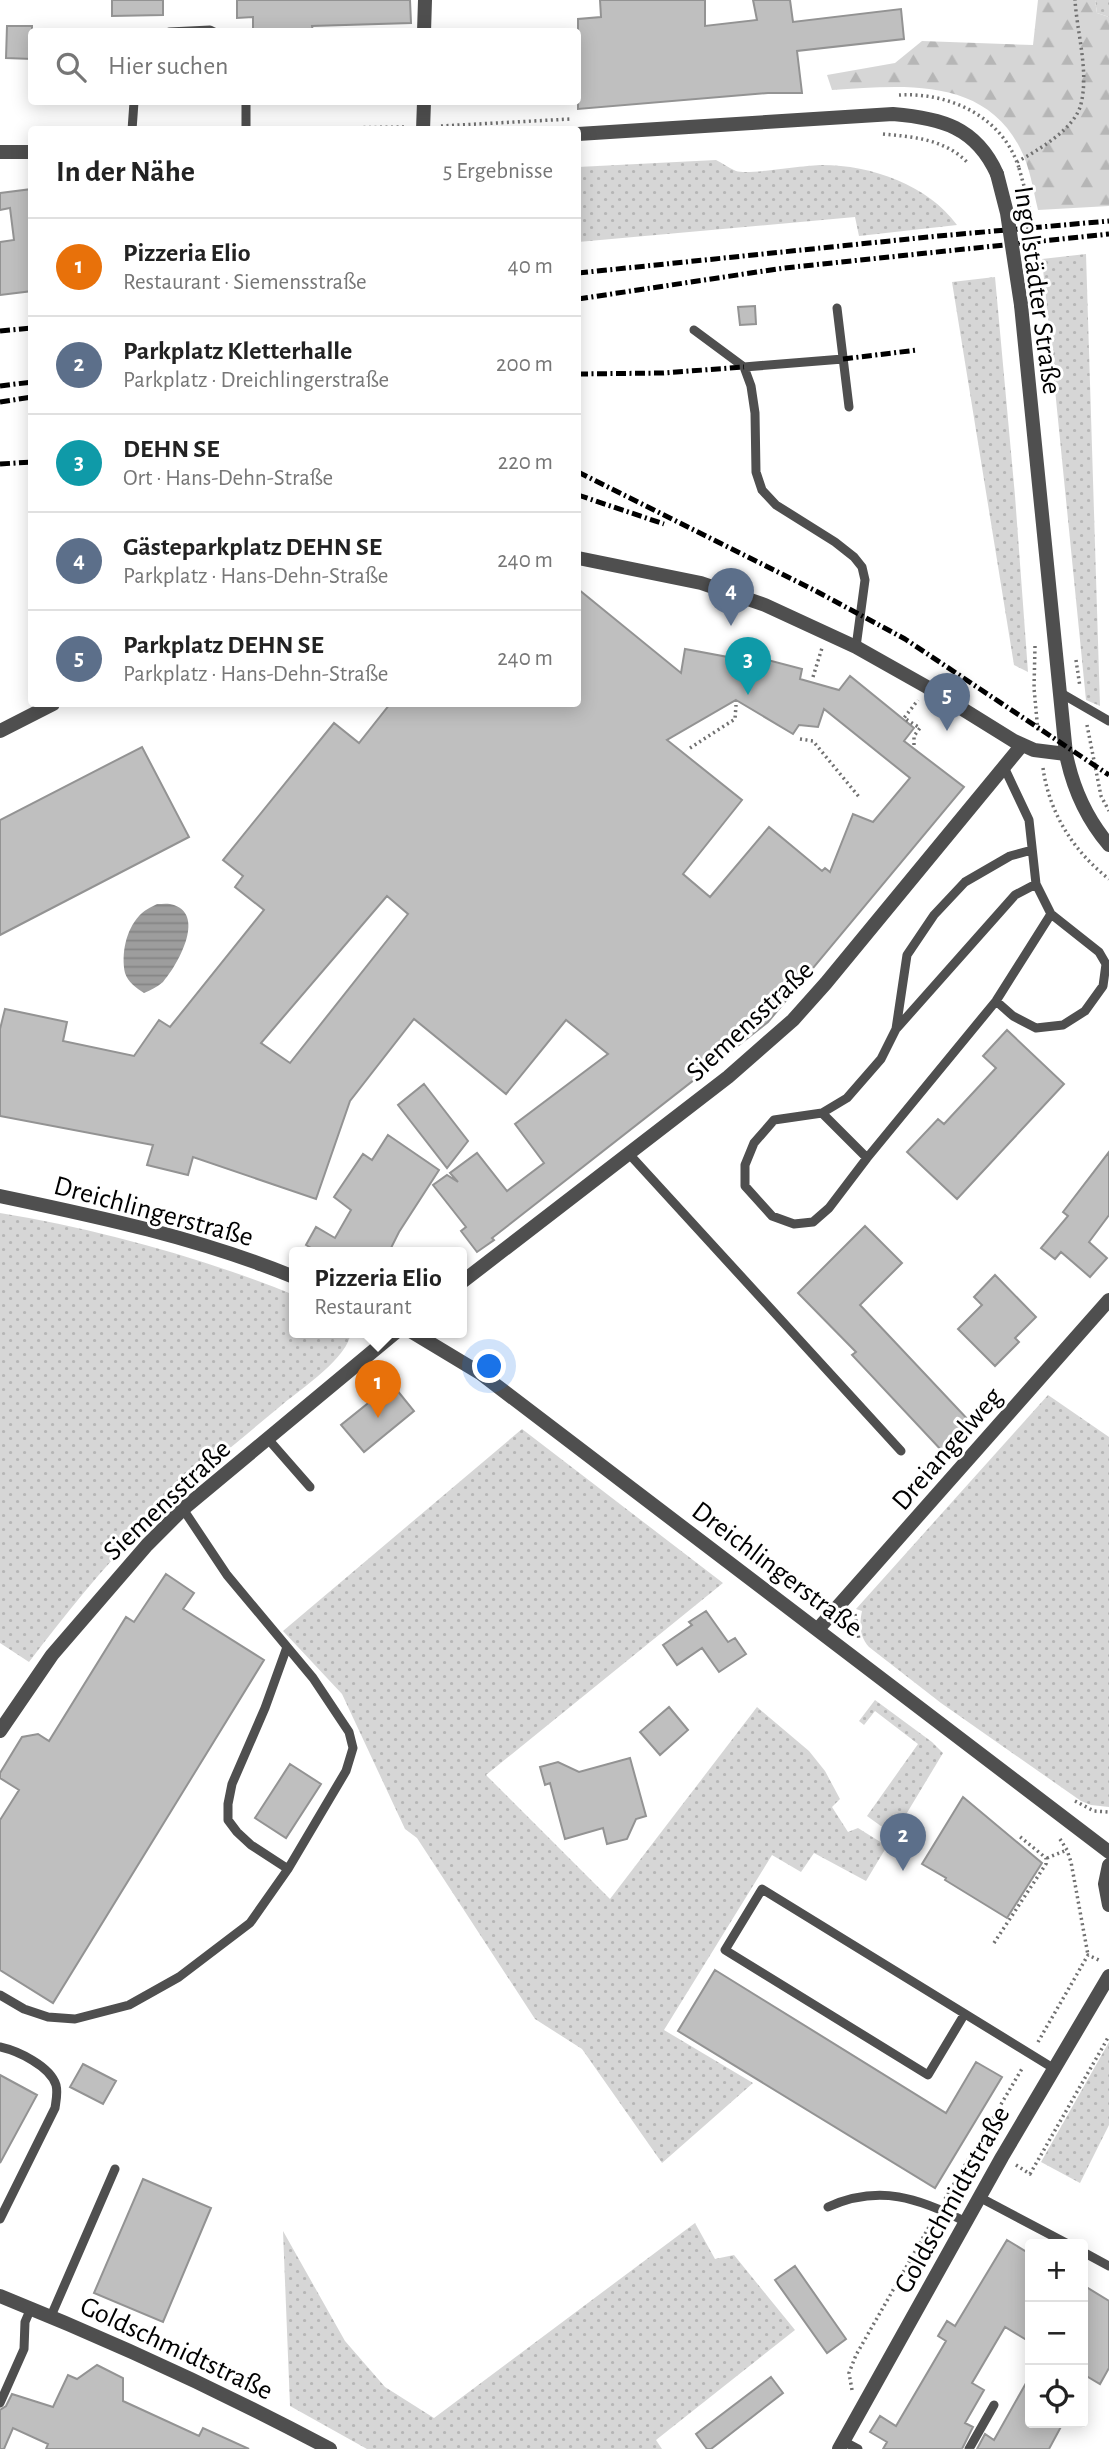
<!DOCTYPE html>
<html lang="de">
<meta charset="utf-8">
<style>
body{margin:0;font-family:"Alegreya Sans",sans-serif;background:#f6f6f6;color:#222}
.controls{position:absolute;right:21px;bottom:21px;display:grid;overflow:hidden;border-radius:7px;box-shadow:0 4px 18px #0003}
.controls button{width:63px;height:63px;display:grid;place-items:center;padding:0;border:0;border-bottom:2px solid #e0e0e0;background:#fff;color:#222;font:35px sans-serif}
.you{position:absolute;left:490px;top:1367px;width:24px;height:24px;margin:-18px;border:5px solid #fff;border-radius:50%;background:#1a73e8;box-shadow:0 0 0 10px #1a73e833}
.badge{display:grid;place-items:center;width:46px;height:46px;border-radius:50%;background:#db2777;color:#fff;font-size:23px;font-weight:700}
.pin{position:absolute;translate:-50% -58px;filter:drop-shadow(0 2px 4px #0008)}
.pin::after{content:'';position:absolute;top:37px;width:24px;height:21px;background:inherit;clip-path:polygon(0 0,100% 0,50% 100%)}
.popup{position:absolute;left:289px;top:1247px;width:178px;height:91px;box-sizing:border-box;display:grid;place-content:center;border-radius:7px;background:#fff;filter:drop-shadow(0 2px 5px #0005);font-size:23px;white-space:nowrap;color:#767676}
.popup b{font-size:26px;color:#222}
.popup::after{content:'';position:absolute;left:50%;top:100%;margin-left:-14px;border:14px solid transparent;border-top-color:#fff}
.list{margin:0;padding:0;list-style:none}
h2{display:flex;justify-content:space-between;align-items:center;height:91px;margin:0;padding:0 28px;font-size:30px}
h2 small{font-size:23px;font-weight:400;color:#767676}
.list li{display:grid;grid-template-columns:46px 1fr auto;gap:21px;align-items:center;box-sizing:border-box;height:98px;padding:0 28px;border-top:2px solid #e0e0e0}
.list b{display:block;font-size:26px;white-space:nowrap}
.list p{margin:0;font-size:23px;white-space:nowrap;color:#767676}
.list em{font-size:23px;font-style:normal;color:#767676}
.icon{flex:none;width:38px;height:38px;fill:none;stroke:currentColor;stroke-width:2;stroke-linecap:round;stroke-linejoin:round}
.map{position:relative;flex:none;width:1109px;height:2449px;overflow:hidden}
.search{position:absolute;background:#fff;box-shadow:0 4px 18px #0003;left:28px;top:28px;width:553px;height:77px;display:flex;align-items:center;gap:18px;box-sizing:border-box;padding:0 24px;border-radius:7px;color:#767676;font-size:26px}
.panel{position:absolute;background:#fff;box-shadow:0 4px 18px #0003;left:28px;top:126px;width:553px;height:581px;border-radius:7px}
.map>svg:first-child{display:block}
.grass{fill:url(#grass-dots)}
.forest{fill:url(#forest-firs)}
.water{fill:url(#water-rules)}
.building{fill:#bfbfbf;stroke:#939393;stroke-width:2;fill-rule:evenodd}
.lines{fill:none;stroke-linecap:round;stroke-linejoin:round}
.path{stroke:#717171;stroke-width:3.5;stroke-dasharray:2 3.5;stroke-linecap:butt}
.service{stroke:#4f4f4f;stroke-width:9}
.minor{stroke:#4f4f4f;stroke-width:14}
.tertiary{stroke:#4f4f4f;stroke-width:14}
.rail{stroke:#000;stroke-width:5;stroke-dasharray:10 3.5 2 3.5;stroke-linecap:butt}
.path-bridge{stroke:#717171;stroke-width:3.5;stroke-dasharray:2 3.5;stroke-linecap:butt}
.tertiary-bridge{stroke:#4f4f4f;stroke-width:14}
.labels{text-anchor:middle;stroke-width:6;stroke-linejoin:round;paint-order:stroke}
.street-label{font-size:28px;fill:#000;stroke:#fff}
</style>
<div class="map">
<svg width="1109" height="2449" viewBox="0 0 1109 2449">
<defs>
<pattern id="grass-dots" width="8" height="8" patternUnits="userSpaceOnUse" patternTransform="scale(1.75)"><rect width="8" height="8" fill="#d6d6d6"/><path d="M2 2h.1M6 6h.1" fill="none" stroke="#b6b6b6" stroke-width="1.8" stroke-linecap="round"/></pattern>
<pattern id="forest-firs" width="22" height="20" patternUnits="userSpaceOnUse" patternTransform="scale(1.75)"><rect width="22" height="20" fill="#d6d6d6"/><path d="M5 1l3.5 6h-7zM16 11l3.5 6h-7z" fill="#b6b6b6"/></pattern>
<pattern id="water-rules" width="6" height="5" patternUnits="userSpaceOnUse" patternTransform="scale(1.75)"><rect width="6" height="5" fill="#9d9d9d"/><path d="M0 2.5h6" fill="none" stroke="#858585"/></pattern>
</defs>
<rect width="100%" height="100%" fill="#fff"/>
<path class="grass" d="M1095,0H1109V17L1097,13Z
M716,160C722,163 729,168 736,171C749,175 804,165 822,165C871,165 928,185 957,225L859,236L855,217L578,242V167Z
M1086,254L1100,706L1086,700L1042,259Z
M995,277L1015,496L1028,672L1014,665L952,282Z
M0,1213C98,1229 203,1258 294,1295V1332H351C348,1358 302,1388 283,1404C239,1441 194,1476 154,1516C108,1561 68,1611 29,1662L0,1643Z
M1048,1395L1109,1437V1807L1091,1805L1081,1801L941,1703L869,1647C860,1637 859,1625 862,1611L856,1609Z
M522,1429L723,1583L486,1775L610,1899L757,1707L809,1751L825,1771L840,1799L832,1807L848,1832L858,1828L882,1843L888,1835L885,1829L867,1816L918,1744L875,1711L864,1725L859,1721L875,1700L932,1742L943,1753L866,1881L814,1853L801,1872L772,1855L664,2030L753,2083L662,2163L582,2049L535,2019L417,1838L405,1829L342,1694L283,1631Z
M1109,2042V2125L1080,2183L1041,2162Z
M695,2223L715,2259L734,2255L795,2330L656,2440L662,2449H367L290,2406L283,2231L345,2341L385,2387L434,2418Z"/>
<path class="forest" d="M1038,0H1095L1097,13L1109,17V206L1038,210C1033,189 1030,167 1020,148C983,75 899,86 832,90L827,75L895,63L922,41L1033,45Z"/>
<path class="water" d="M157,904C162,904 169,903 174,905C206,916 177,966 163,982C157,987 151,990 144,993C136,988 128,982 125,973C121,954 126,930 139,916C143,911 151,907 157,904Z"/>
<path class="building" d="M112,0H163V15L112,16Z
M237,0H410L411,23L312,26L313,32H253V17L237,18Z
M600,0H705V26L757,20L753,0H790L793,22L901,9L904,39L797,51L802,93H768L578,109V19L601,17Z
M7,26H32V59L6,58Z
M32,189V291L0,295V242L14,240L10,208L0,210V193Z
M755,306L756,324L740,325L738,307Z
M578,589L681,673L685,649L744,660L745,654L802,669L800,679L839,690L850,676L914,728L904,741L964,787L768,1022L492,1238L494,1240L477,1252L461,1231L466,1227L433,1185L447,1175L458,1182L450,1173L477,1153L507,1191L544,1163L515,1124L608,1054L566,1020L506,1094L414,1019L350,1101L316,1199L193,1157L188,1175L147,1165L153,1145L0,1116V1029L5,1009L67,1022L63,1041L134,1056L159,1020L170,1027L264,910L235,887L243,876L223,860L334,723L359,743L390,704H578ZM736,700L793,734L799,725L818,727L824,709L910,778L873,822L853,814L830,872L825,868L822,871L769,827L710,897L683,874L742,800L667,740ZM387,896L408,914L290,1063L261,1043Z
M142,747L189,837L0,935V820Z
M1007,1030L1064,1084L957,1199L907,1152L938,1119L944,1124L996,1068L983,1056Z
M424,1084L468,1141L447,1168L398,1105Z
M388,1135L439,1170L399,1232L389,1252H318L306,1245L316,1227L335,1238L351,1210L334,1197L363,1154L372,1160Z
M1109,1152V1215L1089,1242L1107,1258L1090,1277L1061,1252L1055,1259L1041,1248L1068,1216L1063,1212Z
M865,1226L902,1263L860,1305L973,1425L944,1453L852,1355L856,1352L798,1293Z
M995,1275L1036,1317L1015,1338L1019,1342L995,1366L958,1329L982,1305L974,1297Z
M392,1384L414,1411L364,1452L341,1425Z
M166,1574L194,1593L183,1609L264,1660L53,2003L0,1970V1820L19,1790L0,1778V1773L22,1737L38,1734L49,1741L126,1617L134,1622Z
M706,1611L728,1642L735,1638L746,1654L719,1672L702,1648L677,1665L663,1645L692,1625L689,1622Z
M669,1707L688,1730L660,1755L640,1732Z
M630,1758L646,1816L636,1819L627,1839L607,1844L603,1828L565,1839L550,1783L545,1785L540,1767L558,1762L579,1772Z
M290,1764L321,1784L286,1838L255,1818Z
M963,1797L1042,1863L1007,1918L945,1880L946,1878L922,1864Z
M715,1970L946,2113L976,2062L1002,2077L935,2188L678,2031Z
M83,2064L116,2081L103,2104L70,2087Z
M0,2075L37,2095L0,2163Z
M143,2179L211,2208L163,2322L94,2293Z
M1007,2240L1030,2254V2342L1005,2327L972,2383L984,2390L965,2423L973,2427L962,2449H883L887,2442L870,2432L880,2416L896,2426L946,2341L938,2336L947,2321L955,2326Z
M795,2266L846,2339L827,2353L775,2280Z
M1083,2285L1109,2301V2368L1100,2384L1083,2374Z
M97,2365L123,2378V2401L199,2436L203,2428L249,2449H46L48,2444L13,2428L4,2449H0V2410L6,2406L12,2394L53,2407L68,2375L77,2379Z
M1030,2376V2423H1063L1049,2449H977L985,2434L994,2440Z
M771,2377L783,2393L711,2449H707L696,2434Z"/>
<g class="lines">
<path class="path" d="M899,95C950,92 1003,117 1019,168
M441,126L570,119
M259,129L406,127
M883,134C914,137 944,139 967,162
M1017,162C1038,150 1075,129 1081,104C1089,71 1077,33 1075,0
M1035,646L1034,688L1038,732
M1076,660L1080,687
M813,677L822,648
M1087,725L1101,796L1109,811
M800,739L813,741L860,798
M914,745V736L920,728L904,718L918,700
M690,748L735,719L736,705
M1043,768C1049,812 1073,851 1109,879
M855,1614L859,1640
M1075,1801L1094,1811L1109,1812
M1060,1839L1067,1850L1071,1862L1088,1955
M1047,1858L1067,1850
M994,1943L1046,1864V1858L1018,1835
M1038,2042L1088,1955L1101,1961
M1016,2165L1030,2174L1109,2036
M945,2199L1023,2067
M852,2390L849,2373L856,2355L933,2220"/>
<path class="service" d="M169,32L210,30L214,32
M246,102V130
M132,130L134,102
M837,308L849,407
M694,330L744,367L751,386L755,413L756,472L762,490L776,505L835,542L854,557L862,567L865,580L856,647
M744,367L843,359
M1059,692L1109,721
M1032,850L1010,856L965,882L934,915L907,955L896,1029L881,1059L847,1098L822,1113L774,1120L754,1143L745,1165V1186L772,1216L794,1224L813,1222L829,1208L867,1158L996,1001L1051,914
M996,1001L1013,1016L1036,1028L1063,1025L1085,1011L1103,986L1106,964L1099,952L1051,914L1036,884L1029,820L1004,767
M897,1028L1015,895L1036,884
M822,1113L867,1158
M630,1155L901,1451
M268,1439L310,1487
M287,1647L265,1708L232,1784L228,1804V1820L237,1832L251,1845L288,1869
M0,1995L24,2009L48,2017L75,2019L129,2005L179,1977L250,1923L288,1869L346,1771L353,1748L349,1732L313,1678L227,1575L183,1509
M964,2015L928,2075L725,1950L762,1889L1053,2068
M0,2047C18,2051 50,2066 56,2085C58,2093 56,2101 55,2108L0,2219
M979,2197L1068,2244
M828,2207C879,2184 919,2198 966,2222
M1083,2252L1109,2266
M51,2316L115,2169
M0,2403L24,2349L25,2322L31,2308
M843,2441L858,2449
M969,2449L994,2405"/>
<path class="minor" d="M578,558L701,583L765,605L856,647L927,687L1014,741L1034,750L1066,754
M0,731L53,704
M462,1282L728,1077L793,1020L826,983L1022,745
M818,1629L1109,1300
M0,1731L52,1655L147,1545L183,1509L396,1332
M0,2296C112,2341 223,2392 330,2449
M839,2449L1002,2157L1109,1976"/>
<path class="tertiary" d="M424,32L425,0
M423,130L424,102
M578,134L893,114C941,118 976,127 997,174
M0,152H32
M1021,305L1066,754C1073,789 1086,818 1109,845
M0,1196C100,1217 199,1238 294,1277
M412,1332L480,1373L1109,1852
M1109,1865L1105,1884L1109,1905"/>
<path class="rail" d="M578,273L938,236L1109,221
M578,299L784,268L1109,234
M0,331L32,328
M843,359L917,350
M578,374L663,373L744,367
M0,386L32,382
M0,402L32,397
M0,464L32,462
M578,472L814,590L905,639L1109,775
M578,495L664,524"/>
<path class="path-bridge" d="M1019,168L1029,204L1037,280"/>
<path class="tertiary-bridge" d="M997,174L1007,213L1021,305"/>
</g>
<g class="labels">
<g class="street-label">
<text transform="translate(1039 290) rotate(82)" y="10">Ingolstädter Straße</text>
<text transform="translate(749 1020) rotate(-43)" y="10">Siemensstraße</text>
<text transform="translate(154 1210) rotate(15)" y="10">Dreichlingerstraße</text>
<text transform="translate(946 1448) rotate(-49)" y="10">Dreiangelweg</text>
<text transform="translate(166 1499) rotate(-43)" y="10">Siemensstraße</text>
<text transform="translate(778 1568) rotate(37)" y="10">Dreichlingerstraße</text>
<text transform="translate(951 2199) rotate(-61)" y="10">Goldschmidtstraße</text>
<text transform="translate(177 2347) rotate(25)" y="10">Goldschmidtstraße</text>
</g>
</g>
</svg>
<div class="controls">
<button>+</button>
<button>−</button>
<button><svg class="icon" aria-label="locate" viewBox="0 0 24 24"><circle cx="12" cy="12" r="6"/><path d="M12 2v4M12 18v4M2 12h4M18 12h4"/></svg></button>
</div>
<div class="you"></div>
<div class="pin badge" style="left:378px;top:1418px;background:#e8710a">1</div>
<div class="popup"><b>Pizzeria Elio</b>Restaurant</div>
<div class="pin badge" style="left:903px;top:1871px;background:#5c6f8a">2</div>
<div class="pin badge" style="left:748px;top:695px;background:#0f9aa8">3</div>
<div class="pin badge" style="left:731px;top:626px;background:#5c6f8a">4</div>
<div class="pin badge" style="left:947px;top:731px;background:#5c6f8a">5</div>
<div class="search"><svg class="icon" aria-label="search" viewBox="0 0 24 24"><circle cx="10" cy="10" r="6"/><path d="M15 15l6 6"/></svg>Hier suchen</div>
<section class="panel">
<h2>In der Nähe<small>5 Ergebnisse</small></h2>
<ul class="list">
<li><span class="badge" style="background:#e8710a">1</span><div><b>Pizzeria Elio</b><p>Restaurant · Siemensstraße</p></div><em>40 m</em></li>
<li><span class="badge" style="background:#5c6f8a">2</span><div><b>Parkplatz Kletterhalle</b><p>Parkplatz · Dreichlingerstraße</p></div><em>200 m</em></li>
<li><span class="badge" style="background:#0f9aa8">3</span><div><b>DEHN SE</b><p>Ort · Hans-Dehn-Straße</p></div><em>220 m</em></li>
<li><span class="badge" style="background:#5c6f8a">4</span><div><b>Gästeparkplatz DEHN SE</b><p>Parkplatz · Hans-Dehn-Straße</p></div><em>240 m</em></li>
<li><span class="badge" style="background:#5c6f8a">5</span><div><b>Parkplatz DEHN SE</b><p>Parkplatz · Hans-Dehn-Straße</p></div><em>240 m</em></li>
</ul>
</section>
</div>
